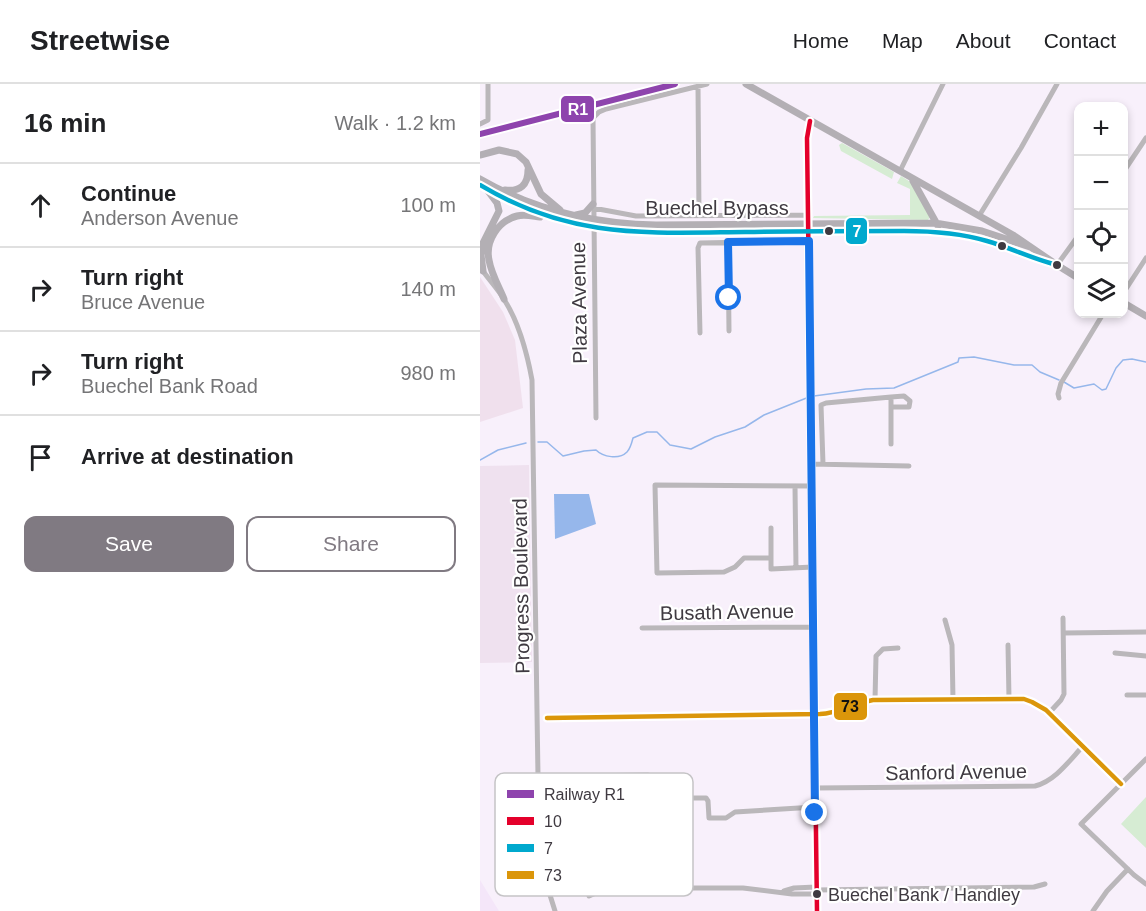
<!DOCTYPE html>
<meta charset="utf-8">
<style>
body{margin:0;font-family:Arial,sans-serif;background:#f2f2f2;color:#202124}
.controls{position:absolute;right:18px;top:18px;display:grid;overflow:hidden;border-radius:12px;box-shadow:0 3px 9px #0003}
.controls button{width:54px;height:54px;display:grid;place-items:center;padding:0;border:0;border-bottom:2px solid #e0e0e0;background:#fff;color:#202124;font:30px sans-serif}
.stop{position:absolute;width:18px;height:18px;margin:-14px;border:4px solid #1a73e8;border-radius:50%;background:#fff}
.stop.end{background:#1a73e8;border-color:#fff;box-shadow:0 2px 6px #0008}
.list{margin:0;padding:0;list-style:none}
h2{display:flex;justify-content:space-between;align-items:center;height:78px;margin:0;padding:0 24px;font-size:26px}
h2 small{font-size:20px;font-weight:400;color:#757577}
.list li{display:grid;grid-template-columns:39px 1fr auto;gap:18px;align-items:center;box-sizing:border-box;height:84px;padding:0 24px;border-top:2px solid #e0e0e0}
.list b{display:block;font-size:22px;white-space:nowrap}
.list p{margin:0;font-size:20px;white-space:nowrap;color:#757577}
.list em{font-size:20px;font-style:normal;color:#757577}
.actions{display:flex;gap:12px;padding:18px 24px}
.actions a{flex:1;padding:14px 0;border:2px solid #807a82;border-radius:12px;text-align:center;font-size:21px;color:#807a82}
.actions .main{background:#807a82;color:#fff}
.icon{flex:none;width:33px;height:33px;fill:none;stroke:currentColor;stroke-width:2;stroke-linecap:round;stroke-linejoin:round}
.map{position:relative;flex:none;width:666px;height:827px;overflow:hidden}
header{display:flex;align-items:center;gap:36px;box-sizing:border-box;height:84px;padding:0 30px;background:#fff;border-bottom:2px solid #e0e0e0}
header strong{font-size:28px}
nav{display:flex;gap:33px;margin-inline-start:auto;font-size:21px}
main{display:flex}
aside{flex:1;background:#fff}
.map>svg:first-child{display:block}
.commercial{fill:#f0e0ed}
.industrial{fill:#efe1ef}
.built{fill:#f4e6f9}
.green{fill:#d6ecd3}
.water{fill:#96b7eb}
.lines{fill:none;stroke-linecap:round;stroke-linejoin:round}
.stream{stroke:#96b7eb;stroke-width:1.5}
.minor{stroke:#bab7ba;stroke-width:5}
.major{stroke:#b3afb4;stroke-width:7}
.bus-1-casing{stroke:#fff;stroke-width:9}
.bus-2-casing{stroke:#fff;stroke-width:9}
.bus-3-casing{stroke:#fff;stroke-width:9}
.bus-1{stroke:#e4002b;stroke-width:4.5}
.bus-2{stroke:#00a9ce;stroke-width:4.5}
.bus-3{stroke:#db960a;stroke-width:4.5}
.rail-1-casing{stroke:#fff;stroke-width:10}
.rail-1{stroke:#8e44ad;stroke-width:6}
.route{stroke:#1a73e8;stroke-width:8}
.bus-dot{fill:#3f3a41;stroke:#fff;stroke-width:2}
.labels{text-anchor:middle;stroke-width:4.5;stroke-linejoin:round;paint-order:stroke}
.bus-label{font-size:18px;fill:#3f3a41;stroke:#fff;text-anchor:start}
.street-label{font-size:20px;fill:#3f3a41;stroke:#fff}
.key{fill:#fff;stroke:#c5c4c6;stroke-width:1.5}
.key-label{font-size:16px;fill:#3f3a41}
.line-badge{stroke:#fff;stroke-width:2}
.badge-label{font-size:16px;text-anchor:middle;font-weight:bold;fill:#fff}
.pale-badge-label{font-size:16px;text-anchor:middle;font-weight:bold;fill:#111}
</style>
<header>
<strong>Streetwise</strong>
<nav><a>Home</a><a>Map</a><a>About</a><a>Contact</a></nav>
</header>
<main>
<aside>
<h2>16 min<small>Walk · 1.2 km</small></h2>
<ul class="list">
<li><svg class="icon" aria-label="ahead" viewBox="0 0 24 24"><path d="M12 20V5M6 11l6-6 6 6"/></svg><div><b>Continue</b><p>Anderson Avenue</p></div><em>100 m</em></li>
<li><svg class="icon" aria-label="right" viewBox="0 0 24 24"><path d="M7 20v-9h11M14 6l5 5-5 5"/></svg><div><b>Turn right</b><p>Bruce Avenue</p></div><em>140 m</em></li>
<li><svg class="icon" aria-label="right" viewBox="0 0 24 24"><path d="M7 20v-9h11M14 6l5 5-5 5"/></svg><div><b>Turn right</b><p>Buechel Bank Road</p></div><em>980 m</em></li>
<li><svg class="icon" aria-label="arrive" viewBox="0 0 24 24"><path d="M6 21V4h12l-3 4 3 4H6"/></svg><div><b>Arrive at destination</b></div></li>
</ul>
<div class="actions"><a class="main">Save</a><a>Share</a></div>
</aside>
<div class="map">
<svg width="666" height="827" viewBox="0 0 666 827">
<rect width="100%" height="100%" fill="#f8f0fb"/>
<path class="commercial" d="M0,193L23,228L35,256L43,324L0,338Z"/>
<path class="industrial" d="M49,381L52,578L0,579V382Z"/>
<path class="built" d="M0,796L19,827H0Z"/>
<path class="green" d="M362,59L414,88L412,95L361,67L359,61Z
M421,92L432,99L450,133L448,136L333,134L334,132L430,131V105L417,99Z
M666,713V764L641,740Z"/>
<path class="water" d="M74,410H109L116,440L75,455Z"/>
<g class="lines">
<path class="stream" d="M584,298L594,304L614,300L622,306L626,305L636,284L643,276L652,275L666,278
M334,312L386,305L414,304L478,278L479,274L494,273L534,281H552L560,288L579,296
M58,358H67L83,372L104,367L116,366C123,373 139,376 147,368C150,365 152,358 153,354L167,348H177L190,361L211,365L235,353L265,343L284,331L329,313
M0,376L18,366L46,359"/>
<path class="minor" d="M218,2L219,132
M330,37L327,54L337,827
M0,40L8,36V0
M420,87L463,0
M644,87L666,54
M113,124L156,132L328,131
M499,132L541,64L577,0
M248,158L249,247
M577,181L598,152
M3,187C10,197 19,206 25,217C40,241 47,269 52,296L59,759L64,792L75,827
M644,208L666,174
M220,249L218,164L220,159L329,157
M411,313L424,312L430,317L429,323H412
M579,314L578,310L581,299L623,230
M116,334L113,34L119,28L126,25L227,0
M331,380L429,382
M343,380L341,321L346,319L411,313V360
M315,402L316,484
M291,444V485L333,483
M291,474H264L255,483L244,488L177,489L175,401L332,402
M465,536L472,561L473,616
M162,544L333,543
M584,549L666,548
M528,561L529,615
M635,569L666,572
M647,611H666
M395,616L396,572L403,565L418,564
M569,629L581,616L584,610L583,534
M67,634L340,630C359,629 375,619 393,616L544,615L552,618L566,626L641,700
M666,675L601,740L654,791L666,800
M335,704L555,702C575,697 589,677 603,662
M126,726V716L168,714
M58,727L104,725L103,692L168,691V714H226L228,717L229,734H246L255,728L335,723
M336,806L554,803L565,800
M304,807L314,804L336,803
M109,812L123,806L215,804H263L312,810H337
M613,827L627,807L648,785"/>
<path class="major" d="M266,0L533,151L577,181L598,194
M0,71L19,66L37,70L46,78L61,110L80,126
M0,95C54,126 114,140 176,141L455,139L502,147L550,163
M433,97L458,142
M0,101C90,155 165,149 265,148C318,147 371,147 424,147C452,147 480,149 507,157C531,164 553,175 577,181
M25,106C40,108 48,101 48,86
M96,131L105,129L113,120
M3,187L1,171L3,159L19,127L17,119L8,107
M24,215C19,203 11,189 9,176C5,157 18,137 37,132C45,130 52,132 60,133
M644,219L666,232"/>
<g class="bus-1-casing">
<path id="bus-1" d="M330,37L327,54L337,827"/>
</g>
<g class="bus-2-casing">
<path id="bus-2" d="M0,101C90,155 165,149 265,148C318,147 371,147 424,147C452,147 480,149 507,157C531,164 553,175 577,181"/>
</g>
<g class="bus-3-casing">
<path id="bus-3" d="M67,634L340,630C359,629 375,619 393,616L544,615L552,618L566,626L641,700"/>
</g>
<use href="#bus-1" class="bus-1"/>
<use href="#bus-2" class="bus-2"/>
<use href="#bus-3" class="bus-3"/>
<g class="rail-1-casing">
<path id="rail-1" d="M0,50L195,0"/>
</g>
<use href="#rail-1" class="rail-1"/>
</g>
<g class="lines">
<path class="route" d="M249,214L248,158L329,157L335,729"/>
</g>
<g class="bus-dot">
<circle cx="349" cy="147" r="5"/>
<circle cx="522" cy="162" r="5"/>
<circle cx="577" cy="181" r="5"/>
<circle cx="337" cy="810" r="5"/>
</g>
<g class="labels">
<g class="bus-label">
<text x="348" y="817">Buechel Bank / Handley</text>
</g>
<g class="street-label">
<text x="237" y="131">Buechel Bypass</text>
<text transform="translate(99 219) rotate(-91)" y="7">Plaza Avenue</text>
<text transform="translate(41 502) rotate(-91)" y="7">Progress Boulevard</text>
<text transform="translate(247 528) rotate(-1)" y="7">Busath Avenue</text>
<text transform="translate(476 688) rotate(-1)" y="7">Sanford Avenue</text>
</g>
</g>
<rect x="15" y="689" width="198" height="123" rx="9" class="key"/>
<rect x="27" y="706" width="27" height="8" fill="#8e44ad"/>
<rect x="27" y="733" width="27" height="8" fill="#e4002b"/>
<rect x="27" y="760" width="27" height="8" fill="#00a9ce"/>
<rect x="27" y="787" width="27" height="8" fill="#db960a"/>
<g class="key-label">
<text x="64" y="716">Railway R1</text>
<text x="64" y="743">10</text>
<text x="64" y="770">7</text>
<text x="64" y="797">73</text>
</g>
<g class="line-badge">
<rect x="80" y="11" width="35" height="28" rx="6" fill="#8e44ad"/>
<rect x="365" y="133" width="23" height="28" rx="6" fill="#00a9ce"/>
<rect x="353" y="608" width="35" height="29" rx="6" fill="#db960a"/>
</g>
<g class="badge-label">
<text x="98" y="31">R1</text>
<text x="377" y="153">7</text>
</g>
<g class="pale-badge-label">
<text x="370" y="628">73</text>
</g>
</svg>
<div class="controls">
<button>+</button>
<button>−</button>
<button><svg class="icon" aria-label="locate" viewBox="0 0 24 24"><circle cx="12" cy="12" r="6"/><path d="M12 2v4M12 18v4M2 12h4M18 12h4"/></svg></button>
<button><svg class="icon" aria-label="layers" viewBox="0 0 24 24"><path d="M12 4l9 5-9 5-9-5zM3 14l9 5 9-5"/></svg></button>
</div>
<div class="stop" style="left:249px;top:214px"></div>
<div class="stop end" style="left:335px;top:729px"></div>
</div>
</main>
